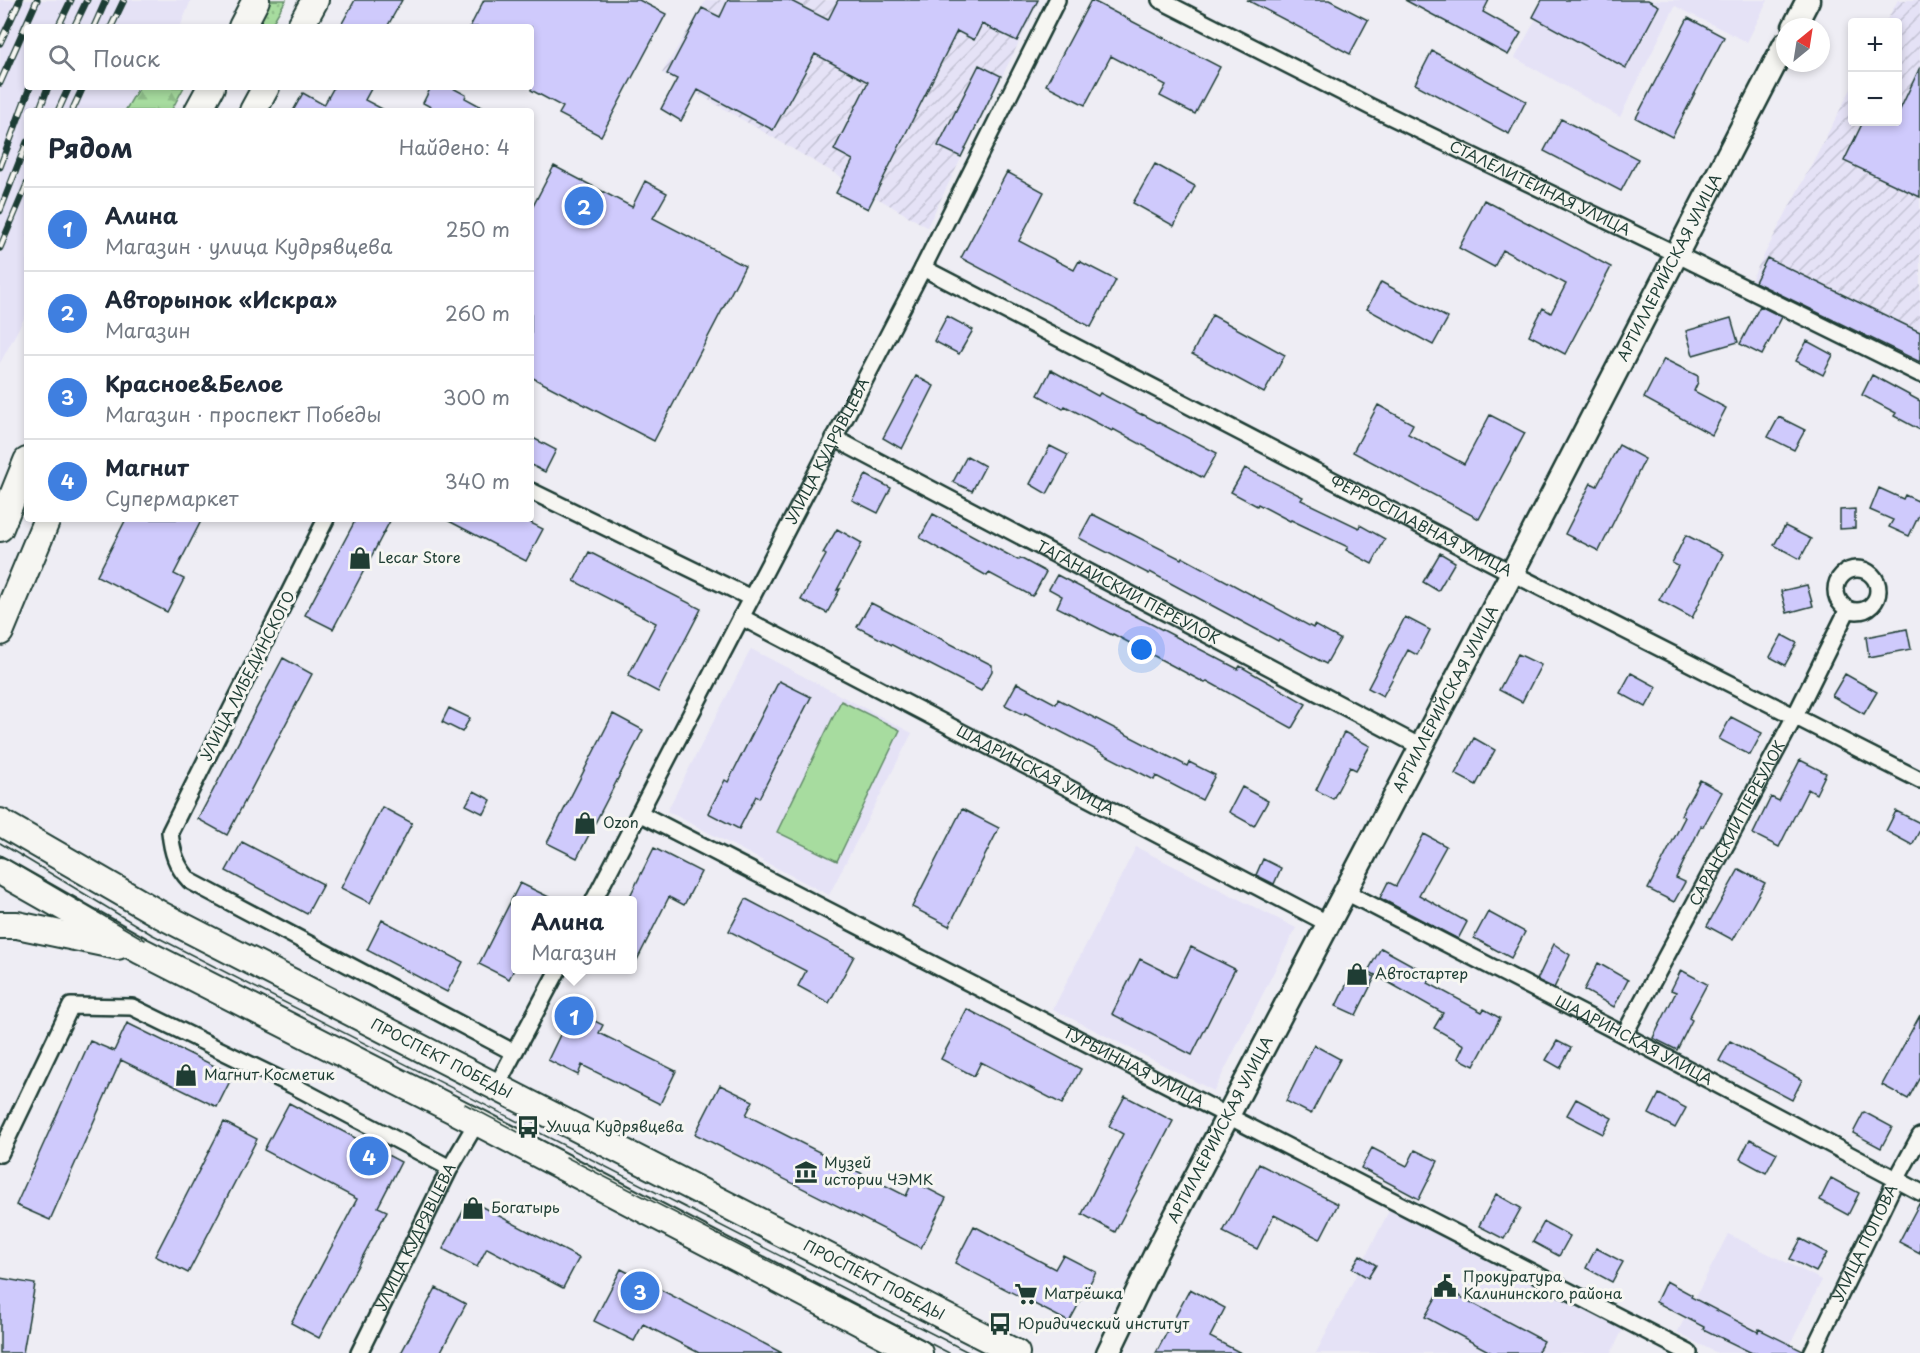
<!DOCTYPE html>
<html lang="ru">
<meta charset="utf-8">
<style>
body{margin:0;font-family:"Playpen Sans",sans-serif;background:#f2f2f3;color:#1f2937}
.controls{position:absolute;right:18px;top:18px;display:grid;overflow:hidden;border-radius:6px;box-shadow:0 3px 9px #0003}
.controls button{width:54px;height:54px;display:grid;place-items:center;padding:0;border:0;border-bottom:2px solid #e0e1e3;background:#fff;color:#1f2937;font:30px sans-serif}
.compass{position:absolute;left:1776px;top:18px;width:54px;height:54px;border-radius:50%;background:#fff;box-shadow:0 3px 9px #0003;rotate:30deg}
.you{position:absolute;left:1142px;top:650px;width:21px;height:21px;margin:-15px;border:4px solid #fff;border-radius:50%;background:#1a73e8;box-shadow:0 0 0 9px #1a73e833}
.badge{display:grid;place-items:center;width:39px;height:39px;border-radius:50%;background:#0f766e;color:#fff;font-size:20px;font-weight:700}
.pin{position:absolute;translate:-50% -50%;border:3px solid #fff;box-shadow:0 2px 6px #0006}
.popup{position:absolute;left:511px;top:896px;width:126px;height:78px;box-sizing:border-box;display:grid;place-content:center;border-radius:6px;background:#fff;filter:drop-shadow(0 2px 4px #0005);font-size:20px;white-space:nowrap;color:#747a83}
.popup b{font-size:22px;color:#1f2937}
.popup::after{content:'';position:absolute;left:50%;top:100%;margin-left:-12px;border:12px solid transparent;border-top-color:#fff}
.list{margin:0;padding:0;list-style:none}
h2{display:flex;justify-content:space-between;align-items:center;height:78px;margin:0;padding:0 24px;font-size:26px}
h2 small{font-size:20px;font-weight:400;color:#747a83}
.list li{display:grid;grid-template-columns:39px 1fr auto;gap:18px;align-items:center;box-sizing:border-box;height:84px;padding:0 24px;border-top:2px solid #e0e1e3}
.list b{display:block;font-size:22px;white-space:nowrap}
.list p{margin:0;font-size:20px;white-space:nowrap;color:#747a83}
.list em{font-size:20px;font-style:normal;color:#747a83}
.icon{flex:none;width:33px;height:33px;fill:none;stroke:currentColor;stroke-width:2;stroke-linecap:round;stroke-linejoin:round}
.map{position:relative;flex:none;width:1920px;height:1353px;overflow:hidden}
.search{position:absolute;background:#fff;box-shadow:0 3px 9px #0003;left:24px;top:24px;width:510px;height:66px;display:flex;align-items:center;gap:15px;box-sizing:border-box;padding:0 21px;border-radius:6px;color:#747a83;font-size:22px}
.panel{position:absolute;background:#fff;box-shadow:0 3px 9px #0003;left:24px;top:108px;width:510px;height:414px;border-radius:6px}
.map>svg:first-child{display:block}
.built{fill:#e5e2f6}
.industrial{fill:url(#industrial-furrows)}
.grass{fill:url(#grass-dots);stroke:#638c6a;stroke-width:1.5}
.forest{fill:url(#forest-firs);stroke:#638c6a;stroke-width:1.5}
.pitch{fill:#a7dc9f;stroke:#638c6a;stroke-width:1.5}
.building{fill:#cfcafc;stroke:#1f3d34;stroke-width:1.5}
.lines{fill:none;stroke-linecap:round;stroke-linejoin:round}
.street-casing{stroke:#1f3d34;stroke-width:20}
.secondary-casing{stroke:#1f3d34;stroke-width:27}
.primary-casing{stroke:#1f3d34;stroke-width:30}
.street{stroke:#f6f6f2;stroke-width:15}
.secondary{stroke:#f6f6f2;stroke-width:22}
.primary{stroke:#f6f6f2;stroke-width:26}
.tram{stroke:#1f3d34;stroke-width:1.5}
.rail-casing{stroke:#1f3d34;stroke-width:7}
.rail{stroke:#f6f6f2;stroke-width:4.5;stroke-dasharray:14;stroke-linecap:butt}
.labels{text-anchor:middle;stroke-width:6;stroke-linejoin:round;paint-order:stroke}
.street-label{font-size:15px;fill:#1f3d34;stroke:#f6f6f2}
.poi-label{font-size:15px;fill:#1f3d34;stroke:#f6f6f2;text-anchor:start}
</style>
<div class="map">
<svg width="1920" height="1353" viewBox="0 0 1920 1353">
<defs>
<pattern id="industrial-furrows" width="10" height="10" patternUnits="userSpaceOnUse" patternTransform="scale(1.5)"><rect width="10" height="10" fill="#e5e2f6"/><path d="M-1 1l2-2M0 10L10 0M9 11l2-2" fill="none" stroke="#c4c3d4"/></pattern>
<pattern id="grass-dots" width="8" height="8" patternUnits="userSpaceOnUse" patternTransform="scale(1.5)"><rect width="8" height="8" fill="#a7dc9f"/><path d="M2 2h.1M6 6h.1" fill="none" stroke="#8fbe8a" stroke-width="1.8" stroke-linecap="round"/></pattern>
<pattern id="forest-firs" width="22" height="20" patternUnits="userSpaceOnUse" patternTransform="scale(1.5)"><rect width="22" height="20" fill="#a7dc9f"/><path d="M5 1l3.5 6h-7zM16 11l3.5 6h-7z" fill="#8fbe8a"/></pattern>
</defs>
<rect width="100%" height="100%" fill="#eeedf4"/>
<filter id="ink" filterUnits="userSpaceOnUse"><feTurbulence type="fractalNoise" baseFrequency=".0167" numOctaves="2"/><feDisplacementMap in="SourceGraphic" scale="12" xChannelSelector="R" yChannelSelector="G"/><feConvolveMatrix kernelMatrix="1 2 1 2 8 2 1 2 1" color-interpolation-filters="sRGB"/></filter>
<g filter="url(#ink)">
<path class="built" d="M0,0H191L180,27H27V87H156L146,111H27V313L0,363Z
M1546,0H1768L1747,42L1675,6L1620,117L1515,58Z
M751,649L912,733L829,895L667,811Z
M1136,847L1296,928L1214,1091L1053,1009Z
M1390,1209L1623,1329L1611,1353H1316Z
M1728,1234L1822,1280L1786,1353H1717L1677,1333Z"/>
<path class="industrial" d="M706,0H1040L927,227L662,73Z
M1898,0H1920V365L1750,282L1852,87V122H1898V22H1886Z"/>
<path class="grass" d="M267,0H286L270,27H253Z"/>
<path class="forest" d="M139,87H184L171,111H125Z"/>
<path class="pitch" d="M841,701L900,730L837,861L777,832Z"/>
<path class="building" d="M355,0H402L387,27H340Z
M484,0H639L666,14L601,136L559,114L563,107L531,90V27H470Z
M728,0H789L828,20L838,0H1038L1017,41L982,24L974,40L957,31L868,209L836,193L853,160L834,150L868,82L815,54L773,130L698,90L681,121L661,109L677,79L667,74L702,8L720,17Z
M1091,0L1220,67L1195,114L1160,96L1166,85L1111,56L1085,105L1046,85Z
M1247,0H1329L1368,20L1350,54Z
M1405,0H1489L1483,12L1521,33L1508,55Z
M1542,0H1648L1659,6L1626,68L1533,17Z
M1688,18L1724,37L1672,137L1636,118Z
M1432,51L1526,101L1509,134L1415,84Z
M979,65L1001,76L961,157L938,146Z
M1920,67V197L1844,161L1863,122H1898V114Z
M334,87H372L365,100L386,111H293L303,93L324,105Z
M431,87H451L466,95L465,98L489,111H438L423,103Z
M1561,119L1638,159L1621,191L1544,151Z
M1155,164L1195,186L1174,226L1133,203Z
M554,166L632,207L645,181L667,193L653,218L745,266L654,441L531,377V210Z
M1007,172L1044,192L1019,241L1074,270L1079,261L1116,280L1091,327L961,258Z
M1484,200L1611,267L1565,354L1529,335L1543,308L1551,313L1566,284L1503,250L1494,267L1459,248Z
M1767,258L1920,332V362L1755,282Z
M1381,282L1448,318L1433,345L1367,309Z
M1760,306L1782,317L1762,355L1740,344Z
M1212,315L1285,355L1264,393L1192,354Z
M947,316L973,330L959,354L934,341Z
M1731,318L1738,342L1693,355L1686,331Z
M1807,341L1833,355L1823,375L1796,361Z
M1664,359L1698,376V382L1694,391L1726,408L1712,435L1644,398Z
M1051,370L1098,396L1100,393L1142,415V414L1217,453L1203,478L1113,429L1112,431L1065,406L1063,409L1038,395Z
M1872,375L1920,401V430L1894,416L1896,413L1862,395Z
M916,376L934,386L902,449L883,438Z
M1378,405L1413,424L1408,434L1464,464L1490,415L1525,433L1479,519L1353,452Z
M1779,417L1805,430L1794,450L1768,437Z
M531,437L556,450L545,472L531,465Z
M1619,445L1645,459L1599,551L1565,534L1591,483L1597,486Z
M1050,446L1068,455L1047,494L1030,484Z
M967,456L985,466L972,491L953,482Z
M1245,468L1303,497L1301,500L1359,528L1360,525L1385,539L1372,564L1346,550L1348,547L1291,520L1290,521L1258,504L1257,506L1231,492Z
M866,475L891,488L878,513L852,500Z
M1879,488L1903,499L1905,495L1920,502V513L1909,536L1889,527L1893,520L1870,510Z
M1855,509V528L1840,529V510Z
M933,514L1018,560L1020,558L1046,572L1034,594L1032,596L989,573L987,576L920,538Z
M1092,514L1181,559L1182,557L1313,628L1314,625L1340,639L1326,664L1279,639L1278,641L1237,619L1150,572L1149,574L1079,538Z
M126,519H202L174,574L184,579L167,612L97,576Z
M356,519H391L333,629L305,615Z
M445,519H523L543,529L526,561Z
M1785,526L1811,539L1800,559L1774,545Z
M837,529L862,543L837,590L840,589L827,613L801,600L826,555L823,553Z
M1686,535L1723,554L1692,618L1659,600L1678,566L1672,563Z
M589,552L701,609L658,692L628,676L656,623L574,581Z
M1440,553L1455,562L1438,591L1423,582Z
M1057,575L1238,669L1240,666L1306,704L1292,728L1207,681L1205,683L1113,634L1112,635L1057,607L1062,596L1049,589Z
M1807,585L1813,606L1787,613L1781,591Z
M871,603L992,665V671L981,691L857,627Z
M1405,617L1430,630L1417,655L1408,650L1383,696L1368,688Z
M1907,629L1911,649L1869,657L1866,637Z
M1782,635L1797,643L1785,665L1770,657Z
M1518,654L1541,665L1522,702L1499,690Z
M283,658L312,674L227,835L198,819Z
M1631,673L1657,687L1646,707L1620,693Z
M1845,674L1877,692L1864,714L1832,696Z
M779,681L811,697L759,798L756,796L739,829L708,813L725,780L728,782Z
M1017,683L1056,704L1058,699L1187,766L1189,762L1215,775L1202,800L1156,776L1154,780L1025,713L1024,715L1005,705Z
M449,708L470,718L462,732L442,722Z
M613,714L643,730L577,858L547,843Z
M1731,717L1762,733L1750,755L1719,739Z
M1344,732L1370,746L1356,770L1350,767L1333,799L1316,790Z
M1474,738L1495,750L1476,785L1455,774Z
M1800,760L1826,773L1816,794L1808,789L1779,847L1753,834L1771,797L1779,801Z
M1700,780L1722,792L1703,827L1701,826L1676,878L1685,882L1674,902L1648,889L1685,817L1681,815Z
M1242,787L1268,801L1254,826L1229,812Z
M474,791L491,800L484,814L466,805Z
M382,807L412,823L370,903L341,888Z
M962,809L999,828L949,926L912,907Z
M1896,811L1920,823V830L1912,845L1886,831Z
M1424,834L1446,846L1419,895L1467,922L1458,939L1380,898L1388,882L1396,886Z
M242,842L323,884L307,914L226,871Z
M654,848L701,872L684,905L669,897L633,968V900H628Z
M1263,859L1281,868L1274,884L1256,875Z
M1739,869L1765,883L1733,940L1707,926Z
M520,883L555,900H516V966L509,979L479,964Z
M746,899L854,956L829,1003L798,986L806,971L729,931Z
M1488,912L1525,932L1511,958L1474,938Z
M382,920L463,962L447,992L367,950Z
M1554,944L1570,955L1554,988L1537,980Z
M1191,947L1235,969L1192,1055L1112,1014L1140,959L1176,977Z
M1381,948L1432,976L1428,983L1482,1012L1484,1009L1500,1018L1474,1066L1458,1058L1464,1045L1434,1028L1443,1013L1368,971Z
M1598,963L1628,980L1614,1007L1584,990Z
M1355,967L1375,977L1356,1015L1336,1006Z
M1681,970L1707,984L1689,1018L1692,1020L1677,1050L1653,1038L1676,992L1671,990Z
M967,1009L1081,1069L1062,1104L981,1062L974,1076L941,1059Z
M572,1010L603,1025L599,1033L676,1071L660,1104L582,1065L578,1075L548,1060Z
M1920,1015V1077L1908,1099L1882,1085Z
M127,1023L233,1075L217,1107L121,1060L50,1220L16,1205L90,1041L114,1051Z
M1557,1041L1571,1048L1560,1068L1546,1060Z
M1730,1041L1802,1080L1792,1100L1719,1061Z
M1314,1045L1340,1059L1311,1114L1286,1101Z
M720,1085L753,1101L746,1115L906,1196L913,1181L946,1198L921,1248L695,1134Z
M1659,1094L1686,1108L1675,1128L1649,1114Z
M1125,1096L1173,1121L1115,1232L1082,1214L1123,1134L1109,1126Z
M1576,1099L1612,1118L1603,1134L1567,1115Z
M289,1103L401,1162L378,1207L387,1211L319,1338L291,1323L357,1199L264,1150Z
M1864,1112L1892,1127L1881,1148L1853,1133Z
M224,1122L257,1139L188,1273L155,1256Z
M1750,1139L1777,1153L1766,1173L1740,1159Z
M1372,1148L1407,1166L1415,1150L1438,1161L1419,1199L1361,1168Z
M1259,1164L1338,1204L1320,1239L1274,1215L1257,1249L1223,1232Z
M1831,1178L1859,1193L1848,1215L1820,1200Z
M1496,1194L1521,1208L1504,1239L1479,1226Z
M469,1200L579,1258L563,1288L487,1248L477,1267L443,1249Z
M1920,1202V1253L1899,1242Z
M1544,1222L1570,1236L1559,1256L1533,1242Z
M974,1226L1055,1269L1063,1255L1096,1272L1069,1322L955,1263Z
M1801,1239L1827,1253L1816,1272L1790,1259Z
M1596,1248L1623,1262L1612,1282L1586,1268Z
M1360,1255L1376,1265L1368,1278L1352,1268Z
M621,1269L782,1353H699L643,1324L634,1341L594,1321Z
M0,1278L35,1284L23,1353H0Z
M1666,1281L1692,1295L1691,1297L1758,1332L1759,1329L1803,1351L1802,1353H1752L1703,1329L1704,1327L1656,1302Z
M1442,1287L1544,1341L1537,1353H1492L1425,1317Z
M436,1288L466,1304L440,1353H401Z
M1190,1289L1225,1308L1210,1337L1241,1353H1156Z"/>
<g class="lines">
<g class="street-casing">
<g id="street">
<path id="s1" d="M1160,0L1371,107L1676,254L1920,374"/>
<path id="s2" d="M923,268L1512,573L1920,780"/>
<path id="s3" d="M834,438L1421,747"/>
<path d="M531,491L751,598"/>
<path d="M326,519L170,832C172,852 176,866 190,881L513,1052"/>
<circle cx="1857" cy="590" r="21"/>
<path id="s4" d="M741,617L1327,923"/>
<path id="s5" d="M641,814L1689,1353"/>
<path id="s6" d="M1344,891L1624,1035L1920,1192"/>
<path id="s7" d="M594,900L923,268L1057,0"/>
<path id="s8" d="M1624,1035L1795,716L1848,609"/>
<path d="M496,1087L558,970"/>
<path d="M0,1154L71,1006L132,1007L292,1085L450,1168"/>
<path id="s9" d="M359,1353L450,1168L477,1122"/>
<path id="s10" d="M1812,1353L1896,1180L1920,1136"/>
</g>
</g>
<g class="secondary-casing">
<g id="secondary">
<path d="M1794,27L1808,0"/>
<path id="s11" d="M1108,1353L1156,1253L1512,573L1785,44"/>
</g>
</g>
<g class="primary-casing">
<g id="primary">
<path d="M242,27L256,0"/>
<path d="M300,27L315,0"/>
<path d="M198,111L211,87"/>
<path d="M253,111L266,87"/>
<path d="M0,528L27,461"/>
<path d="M0,632L47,519"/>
<path id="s12" d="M0,822L161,915L1016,1353"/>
<path d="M0,871L141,951L477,1122L919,1353"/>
<path d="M0,925H17L118,946"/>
</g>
</g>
<use href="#street" class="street"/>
<use href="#secondary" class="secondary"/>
<use href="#primary" class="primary"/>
<path class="tram" d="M0,843L151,934L970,1353
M0,855L145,940
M465,1104L518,1132
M566,1157L949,1353"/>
<g class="rail-casing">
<path id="rail" d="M58,27L71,0
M74,27L87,0
M94,27L106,0
M111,27L124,0
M0,43L20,0
M0,83L37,0
M39,111L48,87
M58,111L69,87
M72,111L83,87
M0,167L30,87
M0,211L27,142
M0,248L27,184"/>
</g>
<use href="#rail" class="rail"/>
</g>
</g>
<defs>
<g id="shop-bare" transform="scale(1.8)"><path d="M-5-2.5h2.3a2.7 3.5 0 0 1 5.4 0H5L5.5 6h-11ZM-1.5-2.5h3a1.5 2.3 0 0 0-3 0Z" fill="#1f3d34" stroke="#f6f6f2" stroke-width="2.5" paint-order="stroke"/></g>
<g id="bus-bare" transform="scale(1.8)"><path d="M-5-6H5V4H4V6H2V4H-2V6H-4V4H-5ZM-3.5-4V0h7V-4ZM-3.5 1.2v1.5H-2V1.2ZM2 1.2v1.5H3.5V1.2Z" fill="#1f3d34" stroke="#f6f6f2" stroke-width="2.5" paint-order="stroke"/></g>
<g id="museum-bare" transform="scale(1.8)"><path d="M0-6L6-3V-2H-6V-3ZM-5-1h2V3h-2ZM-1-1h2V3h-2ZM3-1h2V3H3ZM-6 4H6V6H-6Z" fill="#1f3d34" stroke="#f6f6f2" stroke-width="2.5" paint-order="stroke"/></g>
<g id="civic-bare" transform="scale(1.8)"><path d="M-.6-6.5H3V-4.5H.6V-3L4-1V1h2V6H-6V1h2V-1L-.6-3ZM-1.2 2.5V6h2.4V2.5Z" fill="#1f3d34" stroke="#f6f6f2" stroke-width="2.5" paint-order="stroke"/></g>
<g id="supermarket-bare" transform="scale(1.8)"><path d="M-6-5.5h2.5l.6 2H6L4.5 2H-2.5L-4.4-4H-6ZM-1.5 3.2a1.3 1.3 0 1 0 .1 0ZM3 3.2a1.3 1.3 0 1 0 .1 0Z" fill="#1f3d34" stroke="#f6f6f2" stroke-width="2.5" paint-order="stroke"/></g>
</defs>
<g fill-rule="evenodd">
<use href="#shop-bare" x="360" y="558"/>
<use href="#shop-bare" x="585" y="823"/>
<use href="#shop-bare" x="1357" y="974"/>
<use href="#shop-bare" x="186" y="1075"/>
<use href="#bus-bare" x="528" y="1127"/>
<use href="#museum-bare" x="806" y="1172"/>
<use href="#shop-bare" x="473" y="1208"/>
<use href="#civic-bare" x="1445" y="1286"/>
<use href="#supermarket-bare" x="1026" y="1294"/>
<use href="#bus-bare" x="1000" y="1324"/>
</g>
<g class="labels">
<g class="street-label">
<text dy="5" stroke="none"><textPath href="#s1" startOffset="424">СТАЛЕЛИТЕЙНАЯ УЛИЦА</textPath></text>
<text dy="5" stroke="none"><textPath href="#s11" startOffset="1222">АРТИЛЛЕРИЙСКАЯ УЛИЦА</textPath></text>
<text dy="5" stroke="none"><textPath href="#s7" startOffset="506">УЛИЦА КУДРЯВЦЕВА</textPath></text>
<text dy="5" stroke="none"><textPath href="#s2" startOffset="561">ФЕРРОСПЛАВНАЯ УЛИЦА</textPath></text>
<text dy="5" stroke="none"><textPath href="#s3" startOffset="332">ТАГАНАЙСКИЙ ПЕРЕУЛОК</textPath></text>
<text transform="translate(248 676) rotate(-63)" y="5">УЛИЦА ЛИБЕДИНСКОГО</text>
<text dy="5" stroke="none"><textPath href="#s11" startOffset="736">АРТИЛЛЕРИЙСКАЯ УЛИЦА</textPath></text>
<text dy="5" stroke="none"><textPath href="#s4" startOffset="332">ШАДРИНСКАЯ УЛИЦА</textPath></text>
<text dy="5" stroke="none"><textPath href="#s8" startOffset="240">САРАНСКИЙ ПЕРЕУЛОК</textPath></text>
<text dy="5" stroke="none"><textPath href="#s6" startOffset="326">ШАДРИНСКАЯ УЛИЦА</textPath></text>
<text dy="5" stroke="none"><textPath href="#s12" startOffset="501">ПРОСПЕКТ ПОБЕДЫ</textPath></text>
<text dy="5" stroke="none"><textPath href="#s5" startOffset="554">ТУРБИННАЯ УЛИЦА</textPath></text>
<text dy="5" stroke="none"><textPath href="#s11" startOffset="250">АРТИЛЛЕРИЙСКАЯ УЛИЦА</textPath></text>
<text dy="5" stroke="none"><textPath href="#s9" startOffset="129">УЛИЦА КУДРЯВЦЕВА</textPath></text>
<text dy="5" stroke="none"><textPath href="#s10" startOffset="122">УЛИЦА ПОПОВА</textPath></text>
<text dy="5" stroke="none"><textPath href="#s12" startOffset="987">ПРОСПЕКТ ПОБЕДЫ</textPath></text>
</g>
<g class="poi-label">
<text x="378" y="563">Lecar Store</text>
<text x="603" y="828">Ozon</text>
<text x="1375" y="979">Автостартер</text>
<text x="204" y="1080">Магнит Косметик</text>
<text x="546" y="1132">Улица Кудрявцева</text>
<text x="824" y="1168">Музей<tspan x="824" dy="17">истории ЧЭМК</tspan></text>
<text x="491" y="1213">Богатырь</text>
<text x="1463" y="1282">Прокуратура<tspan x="1463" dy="17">Калининского района</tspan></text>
<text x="1044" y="1299">Матрёшка</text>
<text x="1018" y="1329">Юридический институт</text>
</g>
</g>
</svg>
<div class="controls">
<button>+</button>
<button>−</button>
</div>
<svg class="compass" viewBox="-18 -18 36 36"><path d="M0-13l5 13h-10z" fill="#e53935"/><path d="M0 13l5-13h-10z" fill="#747a83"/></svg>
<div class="you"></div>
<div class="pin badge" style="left:574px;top:1016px;background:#3f7fe0">1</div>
<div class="popup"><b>Алина</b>Магазин</div>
<div class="pin badge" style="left:584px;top:206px;background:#3f7fe0">2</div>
<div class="pin badge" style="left:640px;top:1291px;background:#3f7fe0">3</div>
<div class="pin badge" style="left:369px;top:1156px;background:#3f7fe0">4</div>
<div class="search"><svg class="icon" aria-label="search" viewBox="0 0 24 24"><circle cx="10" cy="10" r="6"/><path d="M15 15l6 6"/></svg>Поиск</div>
<section class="panel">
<h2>Рядом<small>Найдено: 4</small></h2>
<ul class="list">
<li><span class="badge" style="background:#3f7fe0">1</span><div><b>Алина</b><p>Магазин · улица Кудрявцева</p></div><em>250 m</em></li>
<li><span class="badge" style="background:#3f7fe0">2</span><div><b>Авторынок «Искра»</b><p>Магазин</p></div><em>260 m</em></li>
<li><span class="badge" style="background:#3f7fe0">3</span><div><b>Красное&amp;Белое</b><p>Магазин · проспект Победы</p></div><em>300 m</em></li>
<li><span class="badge" style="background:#3f7fe0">4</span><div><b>Магнит</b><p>Супермаркет</p></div><em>340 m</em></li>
</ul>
</section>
</div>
